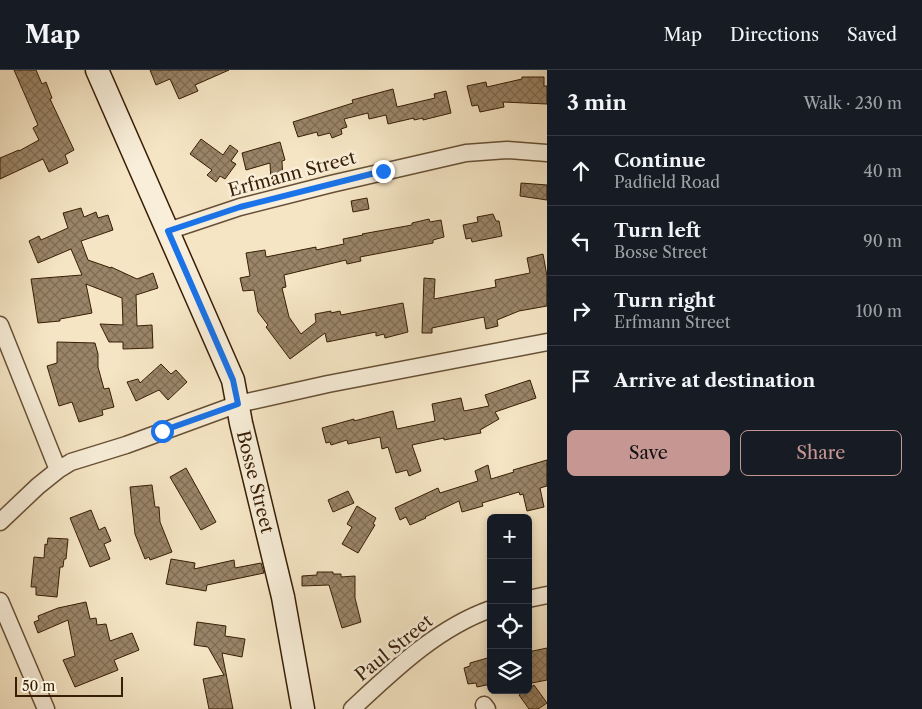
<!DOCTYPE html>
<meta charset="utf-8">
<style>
body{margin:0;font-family:"Libre Caslon Text",serif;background:#20242c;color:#f1f3f6}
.controls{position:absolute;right:15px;bottom:15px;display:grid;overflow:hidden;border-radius:8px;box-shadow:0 2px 8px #0003}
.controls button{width:45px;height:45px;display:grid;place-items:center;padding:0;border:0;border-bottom:1px solid #363941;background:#171b24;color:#f1f3f6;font:25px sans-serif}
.scale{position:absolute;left:15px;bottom:12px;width:108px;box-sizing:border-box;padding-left:5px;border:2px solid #381e05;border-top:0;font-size:14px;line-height:18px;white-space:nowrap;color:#381e05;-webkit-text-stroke:4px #f8eed9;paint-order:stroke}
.stop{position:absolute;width:15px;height:15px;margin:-11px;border:4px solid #1a73e8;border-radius:50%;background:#fff}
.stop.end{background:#1a73e8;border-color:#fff;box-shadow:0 1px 5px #0008}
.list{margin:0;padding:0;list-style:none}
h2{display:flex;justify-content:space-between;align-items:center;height:65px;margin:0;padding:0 20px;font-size:21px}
h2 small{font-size:16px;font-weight:400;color:#9ea1a6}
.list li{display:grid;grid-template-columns:32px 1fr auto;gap:15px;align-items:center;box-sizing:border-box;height:70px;padding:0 20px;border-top:1px solid #363941}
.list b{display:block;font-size:19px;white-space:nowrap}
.list p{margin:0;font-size:16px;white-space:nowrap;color:#9ea1a6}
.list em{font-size:16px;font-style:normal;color:#9ea1a6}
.actions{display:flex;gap:10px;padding:15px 20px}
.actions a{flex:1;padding:11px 0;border:1px solid #c59692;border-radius:8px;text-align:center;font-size:18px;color:#c59692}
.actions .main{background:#c59692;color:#111}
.icon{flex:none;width:28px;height:28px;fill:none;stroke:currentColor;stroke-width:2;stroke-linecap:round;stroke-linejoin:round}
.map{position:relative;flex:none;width:547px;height:639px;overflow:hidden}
header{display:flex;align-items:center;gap:30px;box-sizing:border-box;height:70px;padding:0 25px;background:#171b24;border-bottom:1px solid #363941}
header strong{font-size:24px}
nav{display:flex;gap:28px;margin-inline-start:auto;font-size:18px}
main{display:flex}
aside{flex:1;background:#171b24}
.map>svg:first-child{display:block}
.building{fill:url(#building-cross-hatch);stroke:#381e05}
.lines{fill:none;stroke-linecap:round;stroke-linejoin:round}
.street-casing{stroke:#675035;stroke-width:19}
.secondary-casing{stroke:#381e05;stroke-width:25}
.street{stroke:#f8eed9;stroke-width:16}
.secondary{stroke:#f8eed9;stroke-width:22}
.route{stroke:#1a73e8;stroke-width:6}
.labels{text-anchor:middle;stroke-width:5;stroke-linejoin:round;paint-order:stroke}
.street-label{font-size:18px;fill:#381e05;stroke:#f8eed9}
</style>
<header>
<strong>Map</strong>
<nav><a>Map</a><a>Directions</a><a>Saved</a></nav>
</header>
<main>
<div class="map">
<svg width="547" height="639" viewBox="0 0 547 639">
<defs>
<pattern id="building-cross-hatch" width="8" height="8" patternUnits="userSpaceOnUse" patternTransform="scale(1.25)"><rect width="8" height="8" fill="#9a8568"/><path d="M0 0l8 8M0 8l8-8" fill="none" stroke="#7f6c54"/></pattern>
</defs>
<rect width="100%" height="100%" fill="#f5e5c4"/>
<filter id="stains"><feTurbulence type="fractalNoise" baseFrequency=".004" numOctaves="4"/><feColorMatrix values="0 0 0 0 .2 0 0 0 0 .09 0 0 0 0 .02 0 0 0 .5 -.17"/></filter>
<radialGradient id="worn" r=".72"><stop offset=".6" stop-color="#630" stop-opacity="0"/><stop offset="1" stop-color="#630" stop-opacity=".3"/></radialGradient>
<path class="building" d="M14,0H36L42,14L46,12L52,28L50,29L74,80L65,85L68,93L49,102L43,89L0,109V88L19,80V81L39,70L33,58L38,55Z
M150,0H229L195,15L198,21L179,29L170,9L156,15Z
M522,7H544V16H547V34L503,32L504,37L480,42L478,35L472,36L467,16L486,12L487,17L522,9Z
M393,19L397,37L435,28L434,24L446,21L451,43L423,50V48L414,50V48L388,54L386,45L369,49L368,43L344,49L347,57L341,59L342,64L332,68L330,63L318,66L317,62L298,67L293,52L353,33L352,30Z
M201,69L223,85L230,75L238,81L231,91L236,94L225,109L220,106L216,112L207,105L212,100L190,84Z
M280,72L285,90L282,91L283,111H271L270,93L246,100L242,83Z
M521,113L547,115V130L520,126Z
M367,128L369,139L353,142L351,131Z
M81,138L84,147L96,142L98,148L108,145L113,160L81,171L88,190L111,198V197L137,209L153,203L158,218L136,225L137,256L152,255L153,278L123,279V272H109L100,254L123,255L122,228L86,214L92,243L60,249V251L38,253L31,209L82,205L71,179L38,193L29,171L39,166L41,170L68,158L63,143Z
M493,144L496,151H499L502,166L472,172L471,168L466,169L463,155L478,152L477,147Z
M429,149L430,152L441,150L444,167L433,170V173L360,187L361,191L347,194L346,190L284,205L286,217L282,218L289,247L301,264L316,252L315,244L331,241V243L340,241L341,245L403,233L408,262L385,268L384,264L376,266V262L327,272L325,263L290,289L266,257L268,255L258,242L254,220L243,221L240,208L250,206L246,183L265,180L266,187L316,177V180L344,174L343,169L363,165L362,164L412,155V153Z
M543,184L547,206V236L519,241L497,250L498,256L486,259L484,247L432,258V263H422L424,208L435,209L434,229L496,217L495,210L530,203L527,188Z
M57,272L95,273L98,284V297L104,319L109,318L114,337L102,340L103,345L79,352L72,332L59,336L47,296L57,293Z
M161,294L171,304L176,300L187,312L168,330L159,320L136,331L127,312L138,309L140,313Z
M530,310L536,328L495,342L499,349L480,360L481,363L444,370V368L412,375L421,401L409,406L407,400L396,403L388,377L382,379L380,367L348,374L347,370L331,375L330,372L326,373L322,358L354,349V351L393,341L397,359L435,351L432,334L461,328L464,341L489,336L485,325Z
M547,390V416L540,418L544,437L527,441L523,424L520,425L519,422L482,433L483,436L462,442L459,431L425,447L426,448L410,455L406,447L400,450L395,438L438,418L440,423L478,411L475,401L488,395L491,409L514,402L513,400Z
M186,398L216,452L201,460L170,407Z
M152,415L155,437H159L160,452L172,482L150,490L149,487L145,489L135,464L130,417Z
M348,421L354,433L333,442L328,430Z
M357,436L376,448L373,454L375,455L358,483L342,474L352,457L347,454Z
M91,440L99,460L105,457L111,471L104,474L110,489L90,497L70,448Z
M48,468L68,469L66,489H64L63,497H60L57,527L36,525V517H31L34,487L44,488L45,474L47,475Z
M171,489L195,493L194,499L234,490L235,498L261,493L264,503L207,515L206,521L166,514Z
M317,502H333V504H341V507L355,506V528L361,552L342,558L329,515L302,516V506L317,505Z
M86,532L90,549L96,548L97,555L106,554L110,571L132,563L139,580L114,590L118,600L75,617L63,590L75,586L68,550L38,563L34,552L39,550L38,546L58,538Z
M197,552L226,556L225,566L245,569L242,587L222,583L233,639H209L203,609L224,605L208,577L194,575Z
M547,578V610L532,613L528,595V582Z
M491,587V614L477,617L476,613L468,614L464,598L470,596V593Z
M534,615L547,633L538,639H529L519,625Z"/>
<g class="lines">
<g class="street-casing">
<path id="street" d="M168,161L240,137L331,114L466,83L507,80L547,83
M0,255L58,400
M0,452L38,416L58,400L71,392L126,375L238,334L328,314L547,272
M528,529L547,525
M0,531L46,639
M484,635L487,639
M352,639C394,600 437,558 491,539"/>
</g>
<g class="secondary-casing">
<path id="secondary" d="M97,0L233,310L241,353L283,527L303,639"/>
</g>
<use href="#street" class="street"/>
<use href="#secondary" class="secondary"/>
</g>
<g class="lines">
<path class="route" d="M162,361L238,334L233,310L168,161L240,137L383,101"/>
</g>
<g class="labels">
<g class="street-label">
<text transform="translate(292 104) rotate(-15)" y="6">Erfmann Street</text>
<text transform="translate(255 412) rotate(76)" y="6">Bosse Street</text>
<text transform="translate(394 578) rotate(-39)" y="6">Paul Street</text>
</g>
</g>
<rect width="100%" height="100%" filter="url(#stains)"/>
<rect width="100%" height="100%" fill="url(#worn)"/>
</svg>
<div class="controls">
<button>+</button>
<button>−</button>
<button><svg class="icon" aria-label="locate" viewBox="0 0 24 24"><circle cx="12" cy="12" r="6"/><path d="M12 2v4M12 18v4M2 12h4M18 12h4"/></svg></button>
<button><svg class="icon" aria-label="layers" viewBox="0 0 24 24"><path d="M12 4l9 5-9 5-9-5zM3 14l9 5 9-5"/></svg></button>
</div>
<div class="scale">50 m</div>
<div class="stop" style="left:162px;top:361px"></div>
<div class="stop end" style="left:383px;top:101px"></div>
</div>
<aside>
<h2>3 min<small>Walk · 230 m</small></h2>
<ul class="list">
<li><svg class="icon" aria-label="ahead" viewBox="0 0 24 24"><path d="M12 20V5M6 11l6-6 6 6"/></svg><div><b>Continue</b><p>Padfield Road</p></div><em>40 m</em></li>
<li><svg class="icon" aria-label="left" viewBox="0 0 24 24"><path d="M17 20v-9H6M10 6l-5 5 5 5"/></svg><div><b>Turn left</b><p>Bosse Street</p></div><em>90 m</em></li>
<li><svg class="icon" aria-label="right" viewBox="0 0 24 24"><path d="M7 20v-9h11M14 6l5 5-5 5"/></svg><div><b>Turn right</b><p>Erfmann Street</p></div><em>100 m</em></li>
<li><svg class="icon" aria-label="arrive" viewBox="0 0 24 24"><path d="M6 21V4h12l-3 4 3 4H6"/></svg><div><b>Arrive at destination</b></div></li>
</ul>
<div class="actions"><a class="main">Save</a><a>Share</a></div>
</aside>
</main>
